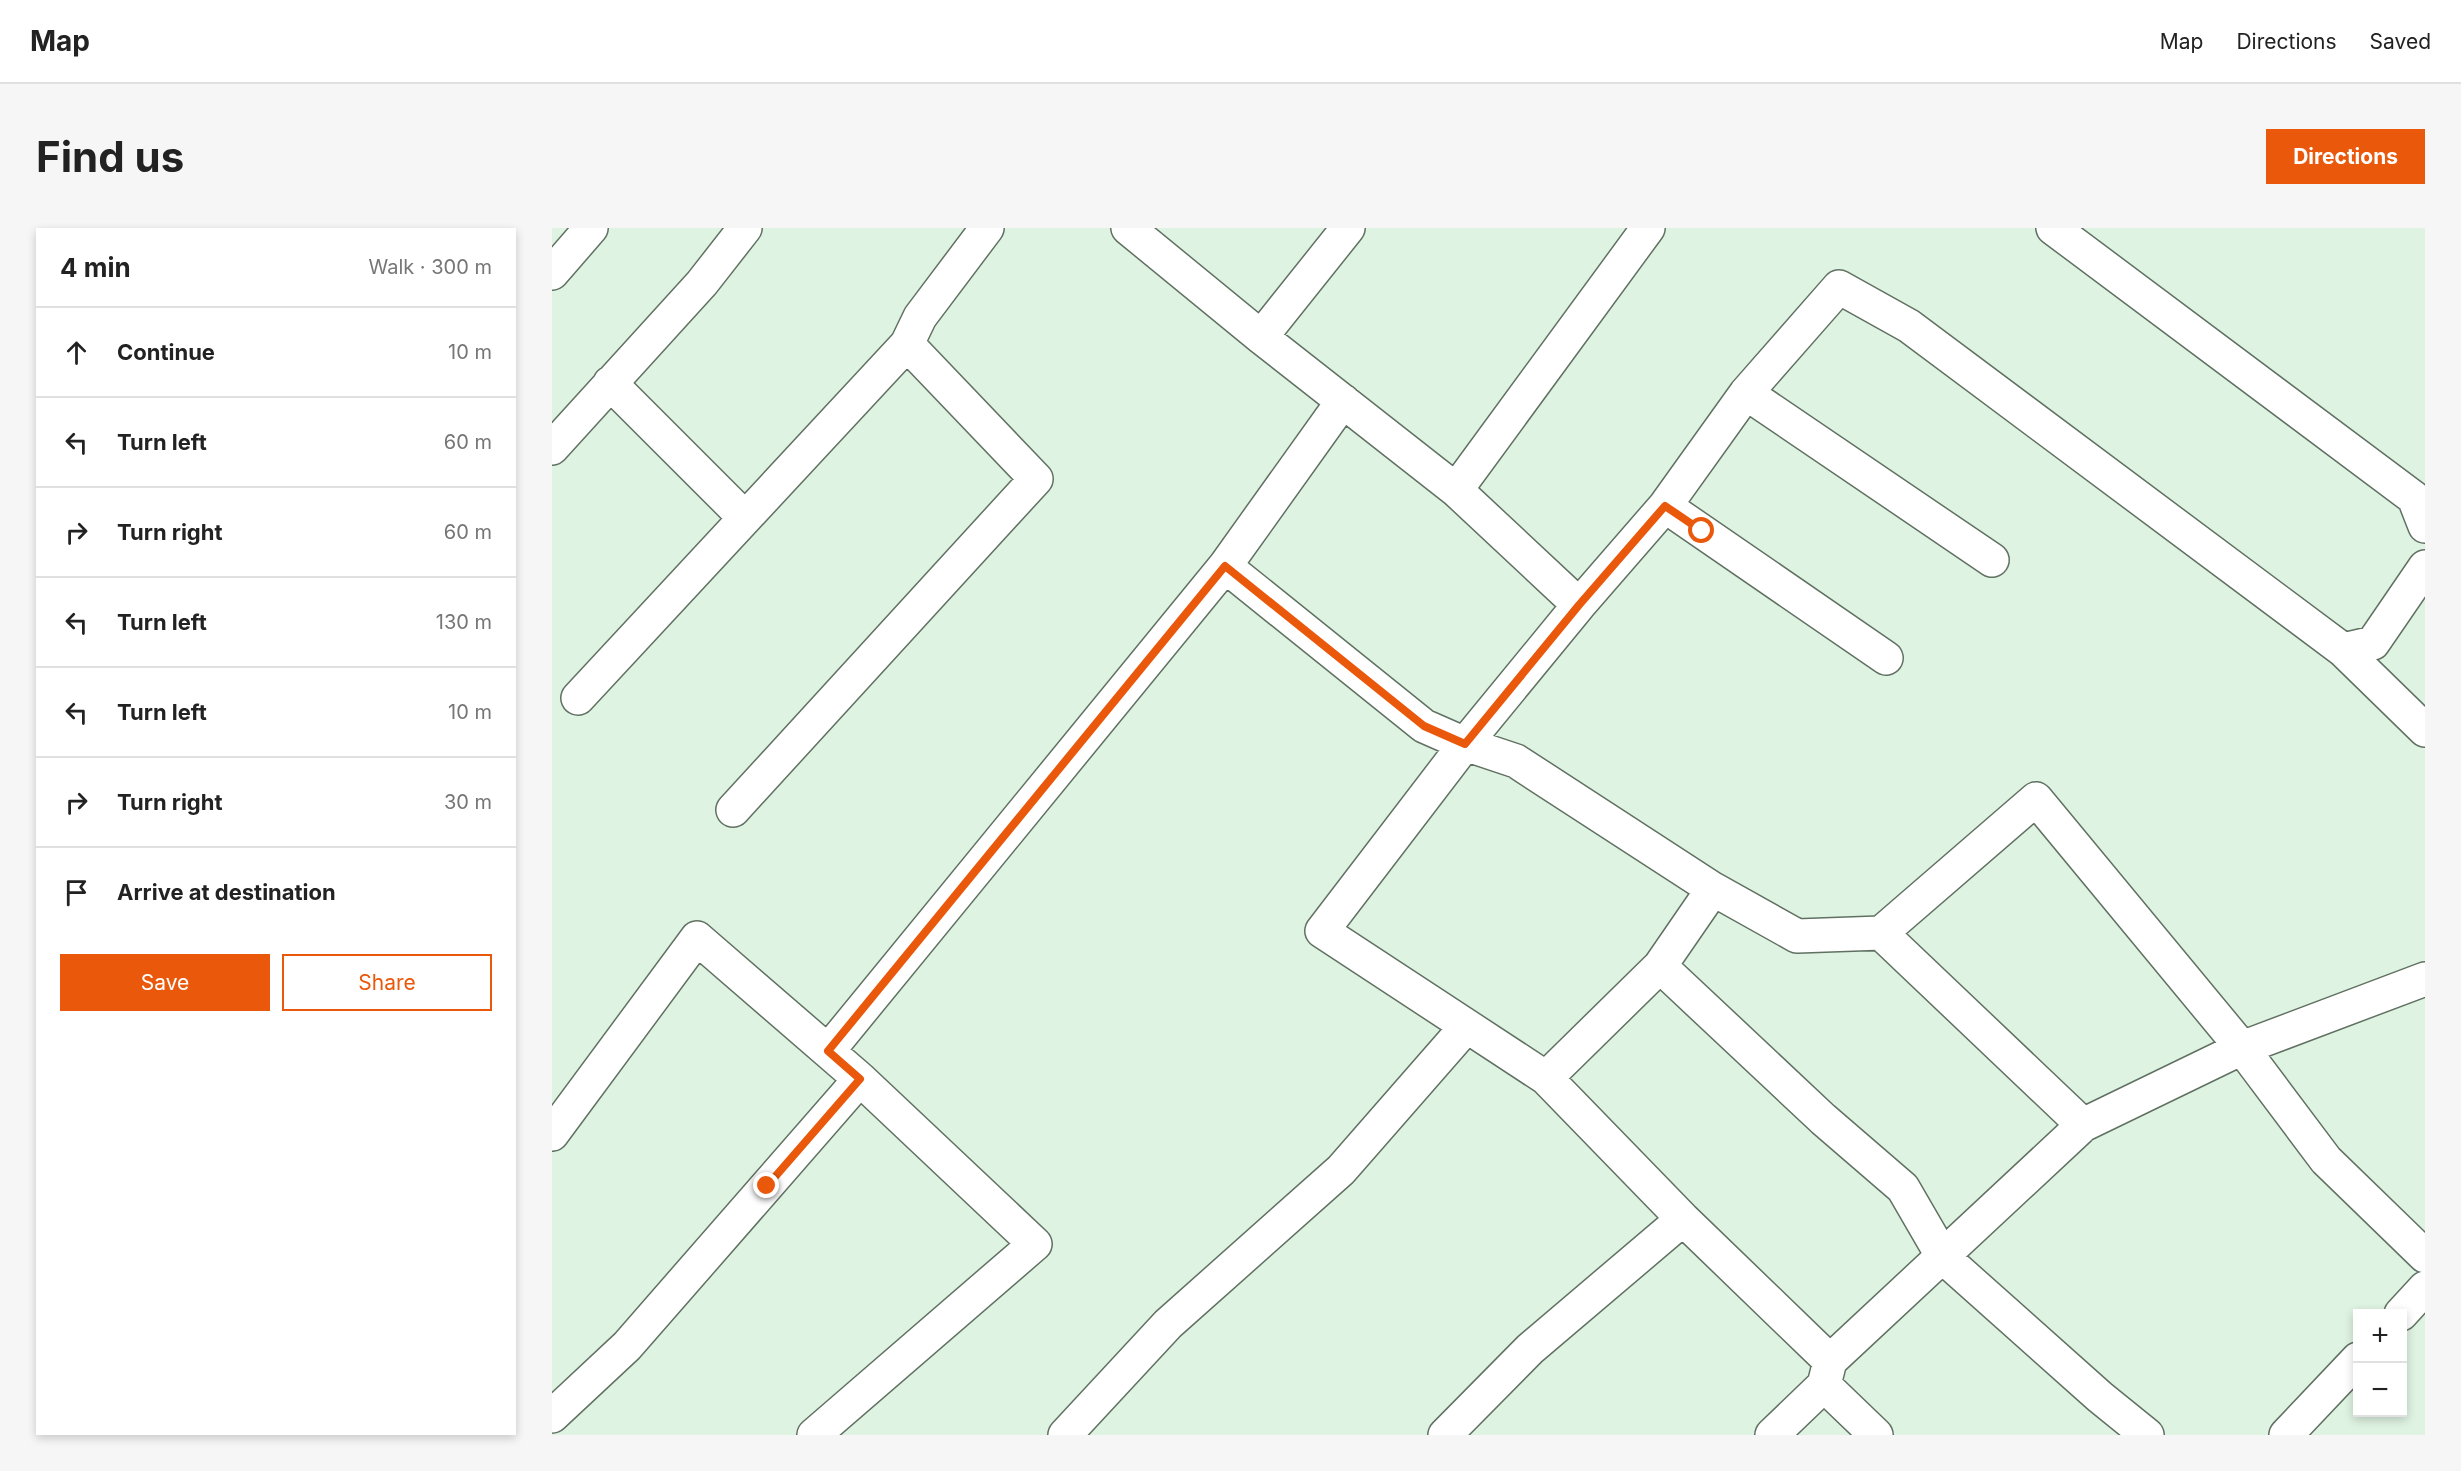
<!DOCTYPE html>
<meta charset="utf-8">
<style>
body{margin:0;font-family:Inter,sans-serif;background:#f6f6f6;color:#222}
.controls{position:absolute;right:18px;bottom:18px;display:grid;overflow:hidden;border-radius:0px;box-shadow:0 3px 9px #0003}
.controls button{width:54px;height:54px;display:grid;place-items:center;padding:0;border:0;border-bottom:2px solid #e0e0e0;background:#fff;color:#222;font:30px sans-serif}
.stop{position:absolute;width:18px;height:18px;margin:-14px;border:4px solid #ea580c;border-radius:50%;background:#fff}
.stop.end{background:#ea580c;border-color:#fff;box-shadow:0 2px 6px #0008}
.list{margin:0;padding:0;list-style:none}
h2{display:flex;justify-content:space-between;align-items:center;height:78px;margin:0;padding:0 24px;font-size:26px}
h2 small{font-size:20px;font-weight:400;color:#767676}
.list li{display:grid;grid-template-columns:39px 1fr auto;gap:18px;align-items:center;box-sizing:border-box;height:90px;padding:0 24px;border-top:2px solid #e0e0e0}
.list b{display:block;font-size:22px;white-space:nowrap}
.list em{font-size:20px;font-style:normal;color:#767676}
.actions{display:flex;gap:12px;padding:18px 24px}
.actions a{flex:1;padding:14px 0;border:2px solid #ea580c;border-radius:0px;text-align:center;font-size:21px;color:#ea580c}
.actions .main{background:#ea580c;color:#fff}
.icon{flex:none;width:33px;height:33px;fill:none;stroke:currentColor;stroke-width:2;stroke-linecap:round;stroke-linejoin:round}
.map{position:relative;flex:none;width:1873px;height:1207px;overflow:hidden;border-radius:0px}
header{display:flex;align-items:center;gap:36px;box-sizing:border-box;height:84px;padding:0 30px;background:#fff;border-bottom:2px solid #e0e0e0}
header strong{font-size:28px}
nav{display:flex;gap:33px;margin-inline-start:auto;font-size:21px}
.intro{display:flex;align-items:center;justify-content:space-between;box-sizing:border-box;height:144px;padding:0 36px}
h1{margin:0;font-size:42px}
.button{padding:15px 27px;border-radius:0px;background:#ea580c;color:#fff;font-size:21px;font-weight:700}
main{display:flex;gap:36px;padding:0 36px}
aside{flex:1;background:#fff;border-radius:0px;box-shadow:0 3px 9px #0003}
.map>svg:first-child{display:block}
.lines{fill:none;stroke-linecap:round;stroke-linejoin:round}
.minor-casing{stroke:#607162;stroke-width:36}
.minor{stroke:#fff;stroke-width:33}
.route{stroke:#ea580c;stroke-width:8}
</style>
<header>
<strong>Map</strong>
<nav><a>Map</a><a>Directions</a><a>Saved</a></nav>
</header>
<div class="intro"><h1>Find us</h1><a class="button">Directions</a></div>
<main>
<aside>
<h2>4 min<small>Walk · 300 m</small></h2>
<ul class="list">
<li><svg class="icon" aria-label="ahead" viewBox="0 0 24 24"><path d="M12 20V5M6 11l6-6 6 6"/></svg><div><b>Continue</b></div><em>10 m</em></li>
<li><svg class="icon" aria-label="left" viewBox="0 0 24 24"><path d="M17 20v-9H6M10 6l-5 5 5 5"/></svg><div><b>Turn left</b></div><em>60 m</em></li>
<li><svg class="icon" aria-label="right" viewBox="0 0 24 24"><path d="M7 20v-9h11M14 6l5 5-5 5"/></svg><div><b>Turn right</b></div><em>60 m</em></li>
<li><svg class="icon" aria-label="left" viewBox="0 0 24 24"><path d="M17 20v-9H6M10 6l-5 5 5 5"/></svg><div><b>Turn left</b></div><em>130 m</em></li>
<li><svg class="icon" aria-label="left" viewBox="0 0 24 24"><path d="M17 20v-9H6M10 6l-5 5 5 5"/></svg><div><b>Turn left</b></div><em>10 m</em></li>
<li><svg class="icon" aria-label="right" viewBox="0 0 24 24"><path d="M7 20v-9h11M14 6l5 5-5 5"/></svg><div><b>Turn right</b></div><em>30 m</em></li>
<li><svg class="icon" aria-label="arrive" viewBox="0 0 24 24"><path d="M6 21V4h12l-3 4 3 4H6"/></svg><div><b>Arrive at destination</b></div></li>
</ul>
<div class="actions"><a class="main">Save</a><a>Share</a></div>
</aside>
<div class="map">
<svg width="1873" height="1207" viewBox="0 0 1873 1207">
<rect width="100%" height="100%" fill="#dff3e2"/>
<g class="lines">
<g class="minor-casing">
<path id="minor" d="M576,0L709,109L904,262L1027,377
M1501,0L1862,270L1873,298
M0,45L39,0
M709,109L796,0
M58,155L193,290
M1194,165L1440,332
M0,220L150,55L193,0
M904,262L1096,0
M1113,278L1334,430
M673,338L872,498L913,516L964,533L1161,661L1245,708L1329,705
M1791,422L1873,502
M26,470L355,116L368,89L435,0
M181,582L484,251L355,116
M1108,738L1271,891L1351,960L1391,1029L1548,1169L1595,1207
M276,823L673,338L791,173
M994,850L1108,738L1161,661
M1531,897L1329,705L1484,571L1690,820L1774,932L1873,1028
M0,906L145,710L308,851L483,1016L262,1207
M1849,1086L1873,1060
M1278,1133L1131,991L994,850L770,703L913,516L1027,377L1113,278L1194,165L1287,59L1357,98L1791,422L1821,415L1873,339
M1272,1157L1324,1207
M0,1188L75,1118L308,851
M513,1207L616,1096L789,942L914,799
M893,1207L978,1121L1131,991
M1220,1207L1272,1157L1278,1133L1531,897L1690,820L1873,751
M1734,1207L1806,1131"/>
</g>
<use href="#minor" class="minor"/>
</g>
<g class="lines">
<path class="route" d="M215,958L308,851L276,823L673,338L872,498L913,516L1027,377L1113,278L1150,303"/>
</g>
</svg>
<div class="controls">
<button>+</button>
<button>−</button>
</div>
<div class="stop" style="left:1150px;top:303px"></div>
<div class="stop end" style="left:215px;top:958px"></div>
</div>
</main>
